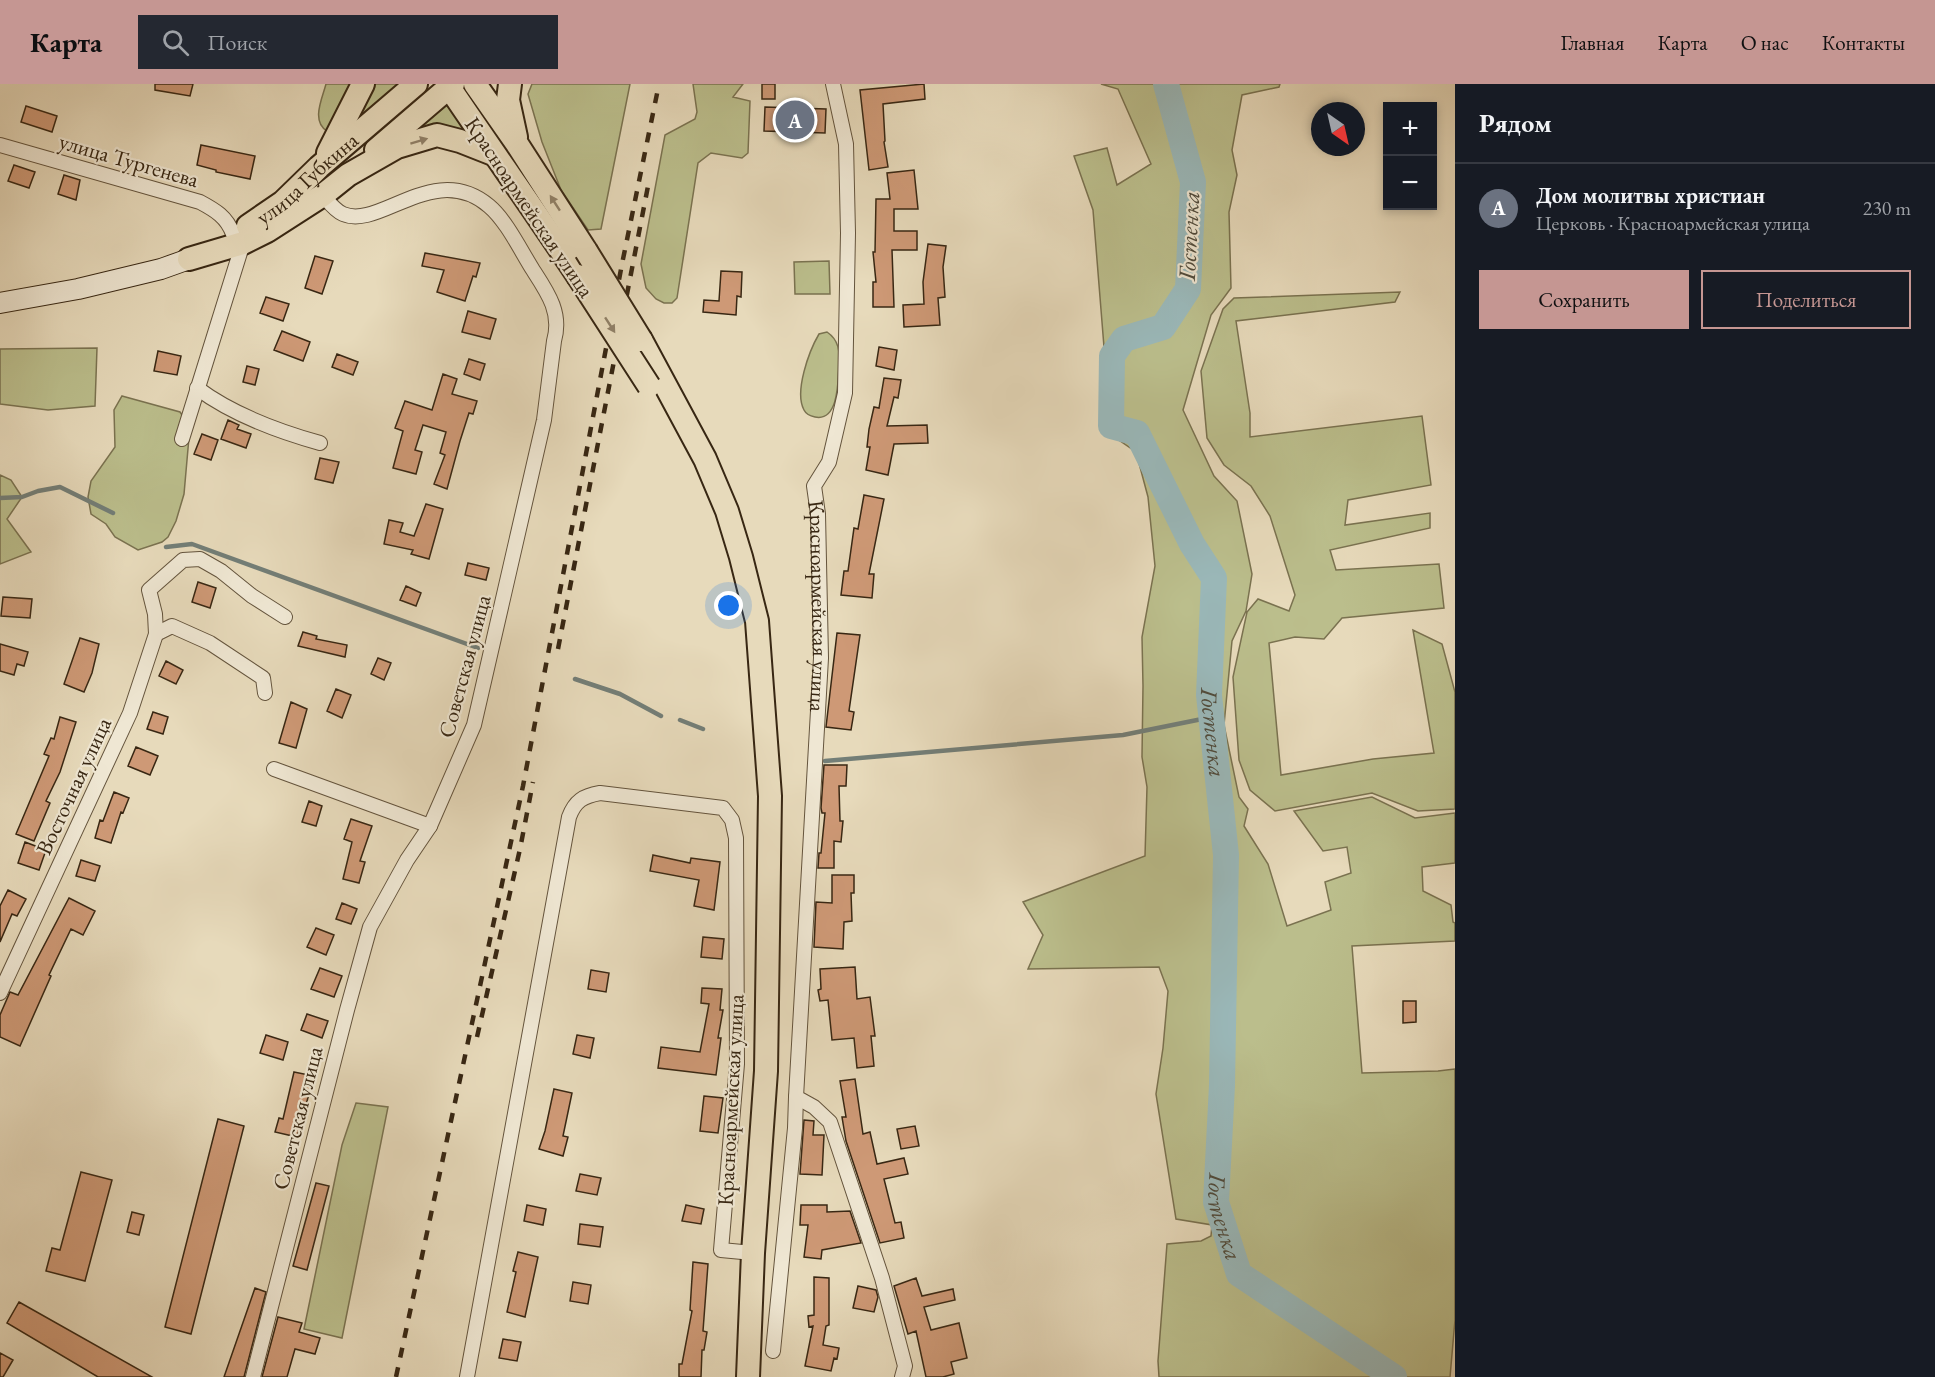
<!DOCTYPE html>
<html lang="ru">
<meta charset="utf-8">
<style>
body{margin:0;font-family:"EB Garamond",serif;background:#242831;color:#f1f3f6}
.controls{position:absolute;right:18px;top:18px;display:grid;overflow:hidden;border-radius:0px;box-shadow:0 3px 9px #0003}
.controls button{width:54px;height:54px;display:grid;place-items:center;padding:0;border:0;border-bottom:2px solid #363941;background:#171b24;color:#f1f3f6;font:30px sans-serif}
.compass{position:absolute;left:1311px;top:18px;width:54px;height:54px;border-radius:50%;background:#171b24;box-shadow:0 3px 9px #0003;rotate:146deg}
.you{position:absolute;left:729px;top:522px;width:21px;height:21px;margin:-15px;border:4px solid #fff;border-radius:50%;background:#1a73e8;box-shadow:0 0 0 9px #1a73e833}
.badge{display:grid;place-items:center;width:39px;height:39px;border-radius:50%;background:#c59692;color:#fff;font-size:20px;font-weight:700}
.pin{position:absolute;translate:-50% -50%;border:3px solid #fff;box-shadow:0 2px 6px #0006}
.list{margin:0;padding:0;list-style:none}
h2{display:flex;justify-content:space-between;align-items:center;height:78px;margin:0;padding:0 24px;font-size:26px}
h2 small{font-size:20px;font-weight:400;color:#9ea1a6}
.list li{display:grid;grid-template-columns:39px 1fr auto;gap:18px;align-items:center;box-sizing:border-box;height:90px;padding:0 24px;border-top:2px solid #363941}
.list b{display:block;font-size:22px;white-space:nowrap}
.list p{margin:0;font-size:20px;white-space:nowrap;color:#9ea1a6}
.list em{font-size:20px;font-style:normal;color:#9ea1a6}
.actions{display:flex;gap:12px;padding:18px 24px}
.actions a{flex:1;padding:14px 0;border:2px solid #c59692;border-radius:0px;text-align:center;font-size:21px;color:#c59692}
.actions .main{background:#c59692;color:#111}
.icon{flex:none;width:33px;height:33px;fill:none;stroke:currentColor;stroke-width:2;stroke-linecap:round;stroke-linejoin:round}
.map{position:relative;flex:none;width:1455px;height:1293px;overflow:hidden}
header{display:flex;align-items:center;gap:36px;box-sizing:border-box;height:84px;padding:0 30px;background:#c59692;color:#111}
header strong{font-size:28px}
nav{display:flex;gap:33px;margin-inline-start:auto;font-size:21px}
.search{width:420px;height:54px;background:#242831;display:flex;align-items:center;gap:15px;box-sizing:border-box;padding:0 21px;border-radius:0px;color:#9ea1a6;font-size:22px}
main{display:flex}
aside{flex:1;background:#171b24}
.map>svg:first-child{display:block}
.green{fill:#bbbe8c;stroke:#7a7250;stroke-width:1.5}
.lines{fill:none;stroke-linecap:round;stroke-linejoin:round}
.stream{stroke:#737e77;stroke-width:4.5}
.river{stroke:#9ab8b9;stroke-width:26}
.building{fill:#ce9976;stroke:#382713;stroke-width:1.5}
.street-casing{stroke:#64543d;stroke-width:16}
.secondary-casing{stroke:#382713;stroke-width:22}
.primary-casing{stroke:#382713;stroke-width:26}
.street{stroke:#efe7d3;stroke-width:14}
.secondary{stroke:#efe7d3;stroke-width:20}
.primary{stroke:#e7dabb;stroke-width:22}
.rail{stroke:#382713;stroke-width:4.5;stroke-dasharray:10 10;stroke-linecap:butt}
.primary-bridge-casing{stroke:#382713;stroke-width:26;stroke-linecap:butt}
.primary-bridge{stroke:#e7dabb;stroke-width:22}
.oneway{fill:#908067}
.labels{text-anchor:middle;stroke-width:4.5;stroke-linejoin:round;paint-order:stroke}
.street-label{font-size:22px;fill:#382713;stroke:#efe7d3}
.water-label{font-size:24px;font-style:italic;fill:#504b3c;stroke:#efe7d3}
</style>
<header>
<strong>Карта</strong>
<div class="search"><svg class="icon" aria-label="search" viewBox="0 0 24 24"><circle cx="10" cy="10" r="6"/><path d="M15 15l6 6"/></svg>Поиск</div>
<nav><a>Главная</a><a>Карта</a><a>О нас</a><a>Контакты</a></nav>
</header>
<main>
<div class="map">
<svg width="1455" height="1293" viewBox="0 0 1455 1293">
<rect width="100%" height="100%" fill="#e7dabb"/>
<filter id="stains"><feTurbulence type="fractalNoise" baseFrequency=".00333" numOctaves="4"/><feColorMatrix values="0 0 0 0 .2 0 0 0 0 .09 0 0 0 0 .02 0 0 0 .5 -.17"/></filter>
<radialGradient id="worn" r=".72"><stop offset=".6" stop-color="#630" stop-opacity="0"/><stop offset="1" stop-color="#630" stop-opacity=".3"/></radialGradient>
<path class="green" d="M326,0H351L327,47C311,37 322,15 326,0Z
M374,0H409L352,49Z
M532,0H630L601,145L588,146L561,106L542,58L528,10Z
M693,0H743L733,13L750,17L748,69L742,74L711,69L698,79L677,214L672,219H664L656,215L646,204L641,180L665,51L695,35L697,28Z
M1101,0H1280L1279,3L1242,11L1232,66L1237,91L1229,128L1231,204L1211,231L1183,326L1214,392L1237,417L1252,490L1246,527L1232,557L1224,641L1239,713L1248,725L1244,742L1268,780L1287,842L1331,826L1325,798L1351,789L1347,763L1323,767L1294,727L1372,713L1415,734L1455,729V779L1422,783L1423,807L1451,821L1453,838L1455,839V857L1352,862L1362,989L1438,987L1455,985V1236L1450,1293H1159L1158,1277L1167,1160L1201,1157L1211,1152L1212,1141L1176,1135L1156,1010L1163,964L1168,907L1159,883L1028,885L1043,851L1023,818L1145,772L1147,703L1142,673L1143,602L1142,553L1155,482L1148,413L1136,368L1103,345L1106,288L1093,126L1074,72L1107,64L1117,101L1151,80L1118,5Z
M449,20L481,58L400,55Z
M829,177L830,210H795L794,178Z
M1400,208L1395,218L1236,237L1250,329V353L1422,332L1431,401L1348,416L1345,441L1430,429V444L1330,466L1336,486L1439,480L1444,524L1342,534L1324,555L1295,553L1269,559L1281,691L1373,675L1434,669L1413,546L1442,560L1455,608V725L1418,727L1372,709L1275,727L1250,706L1239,676L1233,593L1247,528L1258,515L1289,527L1295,511L1270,432L1251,402L1224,381L1207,354L1201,287L1223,225L1234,214Z
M827,248C839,256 840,268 839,281C838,296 839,338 815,333C810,332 806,330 804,326C794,308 809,267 819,250Z
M97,264L95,322L48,326L0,320V265Z
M122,312L180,328L190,342L184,410L176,437L168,453L162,458L138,466L115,453L106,440L91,430L88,413L91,397L115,363L114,326Z
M0,391L11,396L22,413L7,435L31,468L0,480Z
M356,1019L388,1023L342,1254L304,1245L342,1061Z"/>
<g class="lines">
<path class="stream" d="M0,414L22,413L38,407L60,403L113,429
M166,463L192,460L478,564
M575,595L620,610L661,632
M680,636L703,645
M825,677L1123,651L1212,633"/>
<path class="river" id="s1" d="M1166,0L1193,98L1188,205L1163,243L1124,255L1112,272L1111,342L1137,349L1192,460L1214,494L1209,611L1226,771L1222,1001L1216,1118L1239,1190L1394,1293"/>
</g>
<path class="building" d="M155,0H193L190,12L155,6Z
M762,0H775V15H762Z
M924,0L925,15L883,20L885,57L884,58L888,83L869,86L860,6Z
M26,22L57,32L52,48L21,38Z
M765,23L826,25L825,49L764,47Z
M201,61L255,72L250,95L216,88V86L197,81Z
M14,81L35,88L29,104L8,97Z
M914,86L918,125H894V147H917V166H892L894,223H873V198H876L873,168H875L876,115H890L887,89Z
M64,91L80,96L76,116L58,110Z
M928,160L946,162L943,183L945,213L938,214L940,241L904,243L903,221L924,220L923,198Z
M425,169L480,179L476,193L473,192L465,217L437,208L444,186L422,182Z
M315,172L333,177L322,210L305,204Z
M721,187L742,188L741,213L737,212L736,231L703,228L704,216L719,217Z
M266,213L289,220L283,237L260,229Z
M468,227L496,235L490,255L462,248Z
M282,247L310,258L303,277L274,266Z
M879,263L897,266L894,286L876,282Z
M158,267L181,272L177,291L154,287Z
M337,270L358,278L353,291L332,283Z
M469,275L485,280L480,296L464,290Z
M247,282L259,285L255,301L243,298Z
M443,290L457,295L452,310L477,317L473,330L469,329L460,357L447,405L434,400L445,371L440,369L446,348L423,341L415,366L422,368L416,390L393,384L403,347L395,344L405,317L432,326Z
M884,294L901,296L898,314L894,313L887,342L927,341L928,359L894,360L888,391L866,386L870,363H867L869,345L874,323L879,324Z
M228,336L239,341L237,345L251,350L246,364L221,355Z
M202,350L218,356L211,376L194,370Z
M320,374L339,378L333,399L315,395Z
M864,411L884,415L869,490H874L872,514L841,511L844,487H848L854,444L858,445Z
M426,420L443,425L429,475L411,470L413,466L384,460L389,436L403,439L400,448L414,452Z
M468,479L489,484L486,496L465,491Z
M198,498L216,504L210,524L192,518Z
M406,502L421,509L416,522L400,516Z
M3,513L32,515L30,534L1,532Z
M303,548L317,552L316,555L347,561L345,573L298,562Z
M837,549L860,551L849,627L854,628L851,646L826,643Z
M80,554L99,560L92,589L84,608L64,600Z
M0,560L28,568L24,582L17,580L14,591L0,587Z
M378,574L391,579L384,596L371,590Z
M166,577L183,586L176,600L159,592Z
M336,605L351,611L342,634L327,627Z
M291,618L307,625L296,664L279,659Z
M153,628L168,633L163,650L147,645Z
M60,633L76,638L60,688L46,717L50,719L34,757L16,750L49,672L44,670L51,654L54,655Z
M136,663L158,672L150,691L128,682Z
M824,681H847L846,702H839L840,737H843L841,758L834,757V784H818L819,769H821L825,729H822L821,724Z
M114,708L129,714L123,729L121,728L111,759L95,754L100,736L103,737Z
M309,717L322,722L316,742L302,738Z
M351,735L372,742L360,777L365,778L359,799L343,795L352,758L344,755Z
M25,758L46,766L39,786L18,779Z
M653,771L690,779L691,774L720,778L714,826L694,822L699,796L650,787Z
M81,776L100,782L95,797L76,792Z
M832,791H854V809H851L852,837L844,838L843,865L814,863L816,818L832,819Z
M8,806L26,815L17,832L12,830L0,858V822Z
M69,814L95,827L83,851L71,845L49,891L51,892L20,962L0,953V931L10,908L18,911Z
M342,819L357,825L351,840L336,835Z
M316,844L334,851L326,871L307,863Z
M703,853L724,855L722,875L701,873Z
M855,883L857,915L870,913L875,952H871L874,982L857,984L854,954L832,956L828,916L820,917L818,906L821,905L820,885Z
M320,884L342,892L334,913L311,905Z
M591,886L609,889L606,908L588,905Z
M702,904L722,905L720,926H723L718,954H721L716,991L658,984L661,963L700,968L709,920L701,919Z
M1403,917H1416V938L1403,939Z
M307,930L328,937L322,954L301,946Z
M266,951L288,958L283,976L260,969Z
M577,951L594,954L590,974L573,970Z
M294,988L314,992L297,1053L275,1048L279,1034L283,1035Z
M855,995L863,1050L870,1048L877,1080L904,1074L908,1090L884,1095L895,1139L901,1138L904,1154L880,1159L846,1057L842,1033H846L840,997Z
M554,1005L572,1009L563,1052L568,1053L563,1072L539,1065L545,1047Z
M704,1012L723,1014L718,1049L700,1047Z
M218,1035L244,1042L191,1250L165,1243Z
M804,1036L814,1037L813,1051H824L822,1091L800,1090Z
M915,1042L919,1062L901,1065L897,1045Z
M81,1088L112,1096L85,1197L46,1187L52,1164L60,1166Z
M580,1090L601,1094L597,1111L576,1107Z
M316,1099L329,1102L307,1186L293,1182Z
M527,1121L546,1125L543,1141L524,1137Z
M686,1121L704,1125L701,1140L682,1137Z
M801,1121H827V1128L850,1127L861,1159L822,1166L821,1175L804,1173L808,1141H800Z
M132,1128L144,1131L139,1151L127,1148Z
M580,1140L603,1143L600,1163L578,1160Z
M518,1168L538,1173L525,1233L507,1228L516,1188L513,1187Z
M693,1178L708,1180L703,1247L707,1248L704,1266H702L701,1293H679V1280H682L692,1227L690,1226Z
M814,1193L829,1194V1241L826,1242L823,1261L839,1264L837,1275L834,1274L831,1287L805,1282L813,1242L809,1243L808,1232L814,1231Z
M916,1194L922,1212L953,1205L955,1216L924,1223L931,1246L959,1239L967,1274L951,1278L954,1290L943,1293H926L916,1247L908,1250L894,1202Z
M573,1198L591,1201L588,1220L570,1217Z
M858,1202L876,1206L878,1213L874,1228L853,1224Z
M255,1204L266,1208L244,1293H224Z
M19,1218L152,1293H98L7,1239Z
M278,1233L302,1239L299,1248L320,1254L315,1270L295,1265L287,1293H262Z
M503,1255L521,1258L517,1277L499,1274Z
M0,1269L13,1276L3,1293H0Z"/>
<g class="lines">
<g class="street-casing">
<g id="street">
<path id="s2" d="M833,0L846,60L848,149L845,309L829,378L814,402L818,430L821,574L796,1013L814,1023L830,1038L882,1194L905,1282L902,1293"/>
<path d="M0,61L200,118C215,126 227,133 233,150"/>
<path d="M197,304C233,331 277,347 320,359"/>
<path d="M182,355L243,159"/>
<path d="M156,550L172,542L210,559L263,594L265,609"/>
<path d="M274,685L430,742"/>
<path d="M0,909L130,629L156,550L155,530L149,506L183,476L200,475L221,487L252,512L285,533"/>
<path d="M773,1267L795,1044L796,1013"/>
<path d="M253,1293L347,926L370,843L407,776L430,742L474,641L544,336L554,257C562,229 548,209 533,186C521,167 506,136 489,122C434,76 380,146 343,130C334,126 329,118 323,111"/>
<path d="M467,1293L569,733C575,717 583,712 600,709L723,724L732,736L736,754L737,980L721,1166L753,1169"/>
</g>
</g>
<g class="secondary-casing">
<path id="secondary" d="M0,219L78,205L161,185L189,175"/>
</g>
<g class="primary-casing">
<g id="primary">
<path d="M447,0C490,64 535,127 578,192"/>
<path d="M475,0L517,60L586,167"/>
<path d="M510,0L508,16L516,53"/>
<path d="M376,66L453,0"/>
<path d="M328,69L363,0"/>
<path id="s3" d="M248,142L283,118L319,83L416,0"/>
<path d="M189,175L243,159L267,147L323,111L348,91L397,63L437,51L460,57L493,70"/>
<path d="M641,256L705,375L727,427L741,473L757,537L770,712L766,987L753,1169L748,1293"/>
</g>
</g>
<use href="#street" class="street"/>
<use href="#secondary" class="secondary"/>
<use href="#primary" class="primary"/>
<path class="rail" d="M558,565L649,97
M477,953L520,765L533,698
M396,1293L523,702L622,180L659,0"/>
<g class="primary-bridge-casing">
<path id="primary-bridge" d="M586,167L641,256
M578,192L649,302"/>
</g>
<use href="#primary-bridge" class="primary-bridge"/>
</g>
<defs><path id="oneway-solid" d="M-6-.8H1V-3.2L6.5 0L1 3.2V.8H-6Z" transform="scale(1.5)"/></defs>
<g class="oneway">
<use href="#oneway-solid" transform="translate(419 57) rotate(-17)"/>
<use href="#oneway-solid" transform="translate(555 119) rotate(-123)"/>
<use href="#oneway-solid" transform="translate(610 241) rotate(57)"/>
</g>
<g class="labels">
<g class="street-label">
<text transform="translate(129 76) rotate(16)" y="8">улица Тургенева</text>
<text dy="8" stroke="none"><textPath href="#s3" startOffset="76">улица Губкина</textPath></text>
<text transform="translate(530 123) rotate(56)" y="8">Красноармейская улица</text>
<text dy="8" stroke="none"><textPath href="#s2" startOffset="530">Красноармейская улица</textPath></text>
<text transform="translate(464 582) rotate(-75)" y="8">Советская улица</text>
<text transform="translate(73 702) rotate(-65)" y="8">Восточная улица</text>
<text transform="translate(730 1016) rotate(-87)" y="8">Красноармейская улица</text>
<text transform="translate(297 1034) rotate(-76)" y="8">Советская улица</text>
</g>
<g class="water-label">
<text transform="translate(1189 152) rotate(-87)" y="8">Гостенка</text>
<text dy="8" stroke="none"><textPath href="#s1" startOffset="732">Гостенка</textPath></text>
<text dy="8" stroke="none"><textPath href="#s1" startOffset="1218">Гостенка</textPath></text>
</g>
</g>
<rect width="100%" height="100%" filter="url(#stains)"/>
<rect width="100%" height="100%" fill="url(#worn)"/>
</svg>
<div class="controls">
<button>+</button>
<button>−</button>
</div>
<svg class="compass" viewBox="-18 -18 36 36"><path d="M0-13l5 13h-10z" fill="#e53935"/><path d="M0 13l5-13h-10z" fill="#9ea1a6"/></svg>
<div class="you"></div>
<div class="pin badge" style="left:795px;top:36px;background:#6b7280">A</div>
</div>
<aside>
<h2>Рядом<small></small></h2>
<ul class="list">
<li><span class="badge" style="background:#6b7280">A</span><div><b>Дом молитвы христиан</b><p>Церковь · Красноармейская улица</p></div><em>230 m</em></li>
</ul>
<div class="actions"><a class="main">Сохранить</a><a>Поделиться</a></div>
</aside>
</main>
